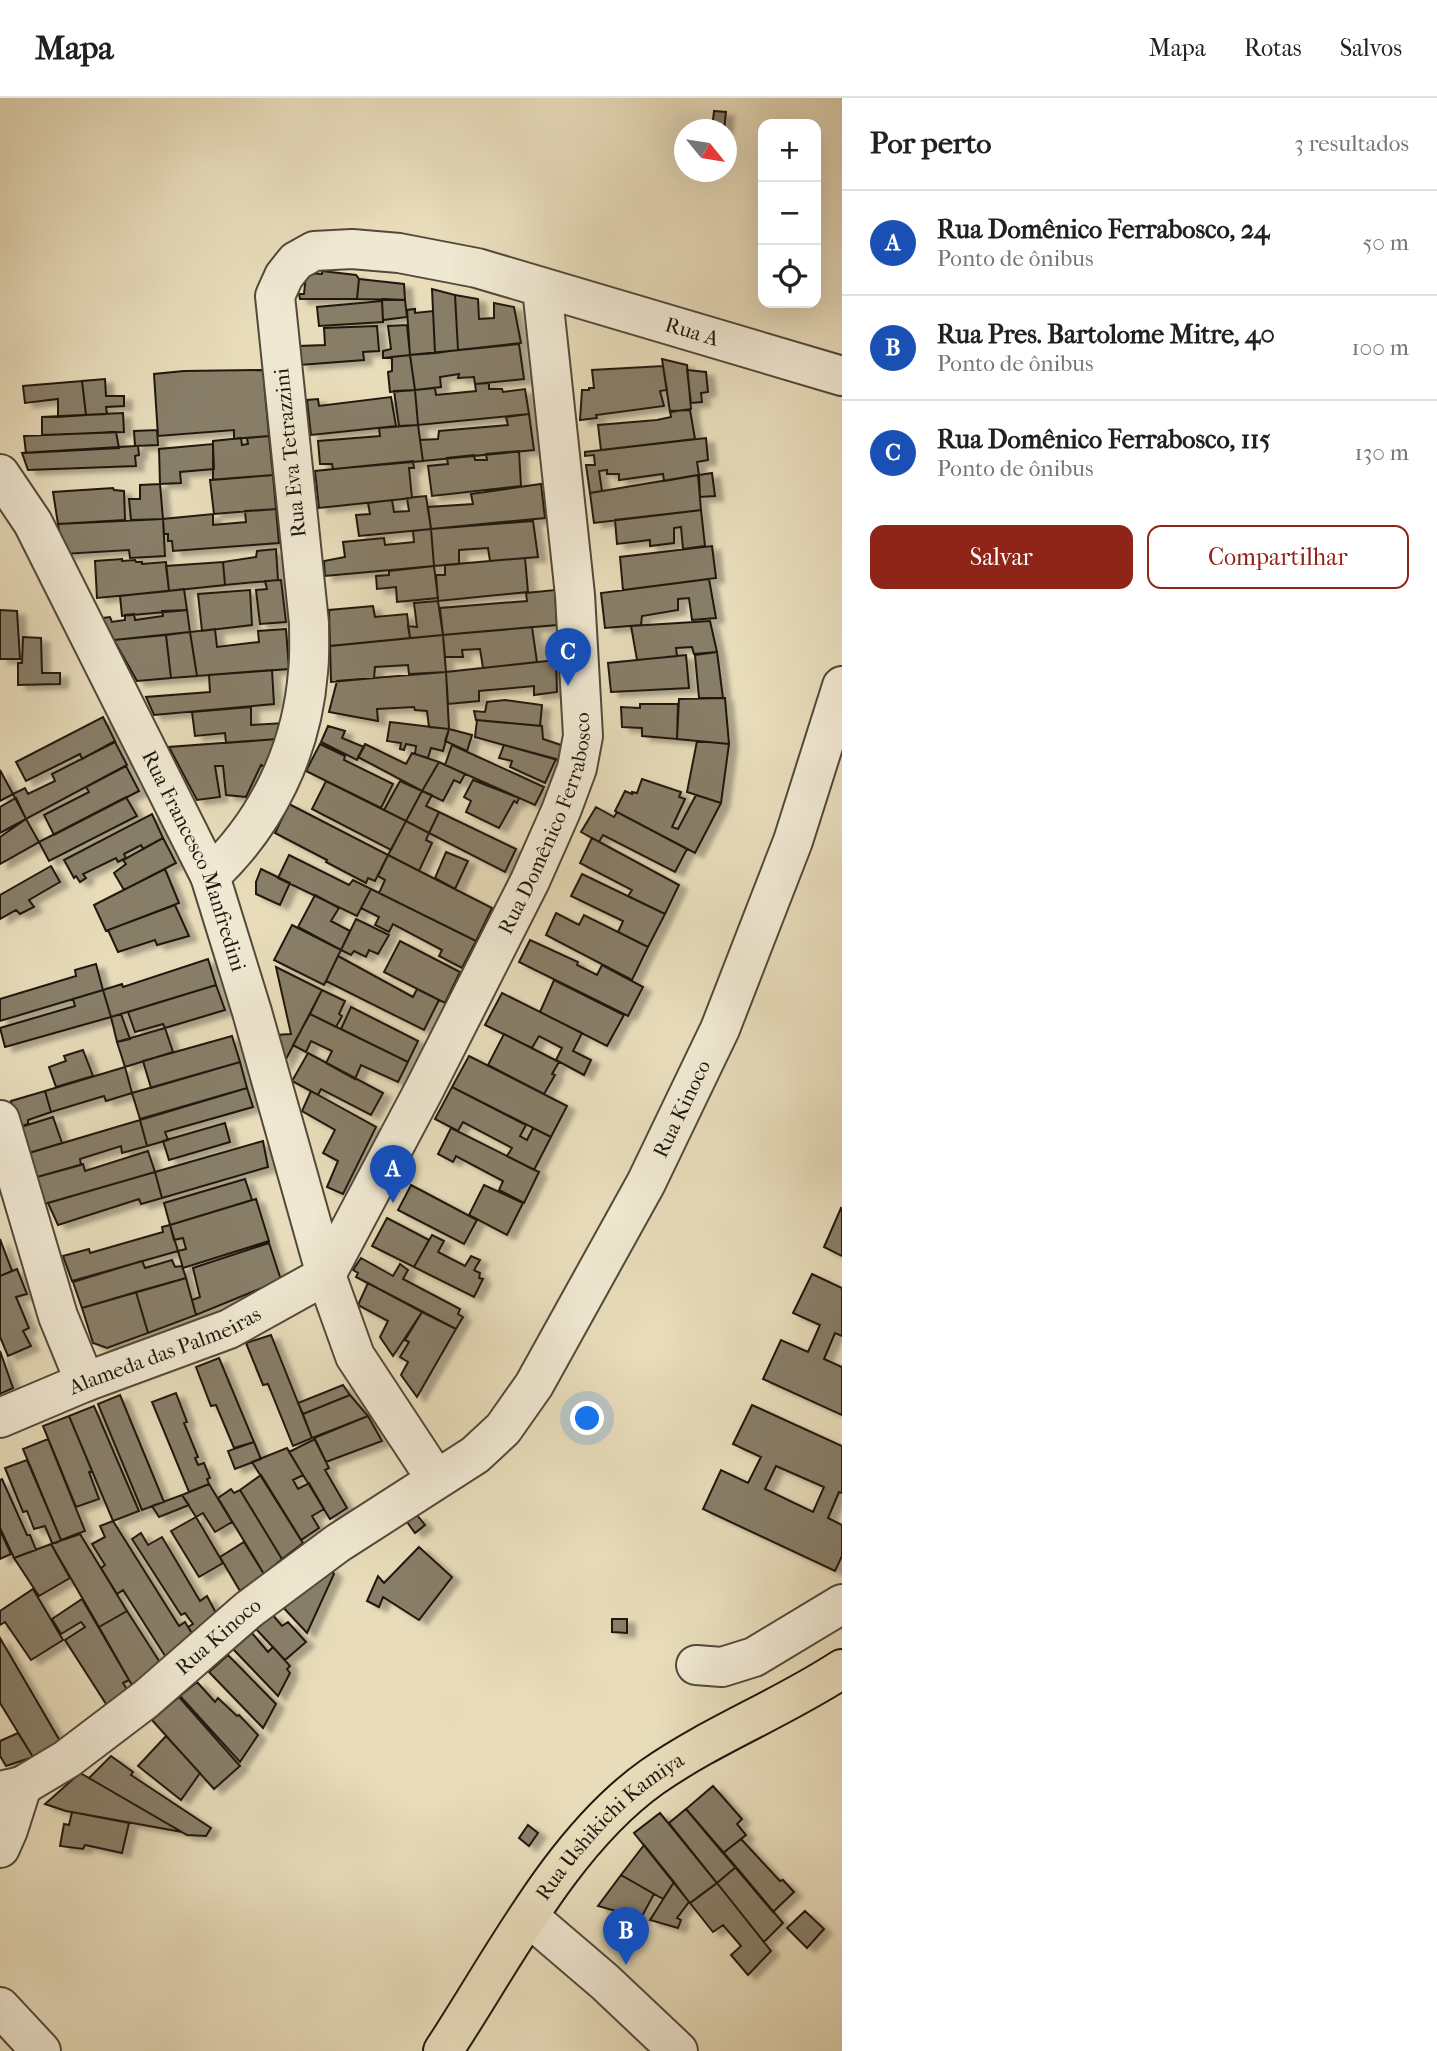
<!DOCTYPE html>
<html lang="pt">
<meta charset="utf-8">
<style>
body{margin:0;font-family:"IM FELL French Canon",serif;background:#f6f6f6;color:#202124}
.controls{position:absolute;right:21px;top:21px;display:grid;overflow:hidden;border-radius:14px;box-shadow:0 7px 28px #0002}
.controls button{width:63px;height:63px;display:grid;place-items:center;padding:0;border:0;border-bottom:2px solid #e0e0e0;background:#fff;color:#202124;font:35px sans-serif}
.compass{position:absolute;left:674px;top:21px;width:63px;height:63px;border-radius:50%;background:#fff;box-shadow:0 7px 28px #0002;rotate:120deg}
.you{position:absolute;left:588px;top:1321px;width:24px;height:24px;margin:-18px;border:5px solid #fff;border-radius:50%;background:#1a73e8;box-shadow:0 0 0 10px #1a73e833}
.badge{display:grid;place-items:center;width:46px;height:46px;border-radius:50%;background:#8f2418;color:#fff;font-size:23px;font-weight:700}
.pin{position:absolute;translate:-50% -58px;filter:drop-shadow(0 2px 4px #0008)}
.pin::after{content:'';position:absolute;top:37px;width:24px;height:21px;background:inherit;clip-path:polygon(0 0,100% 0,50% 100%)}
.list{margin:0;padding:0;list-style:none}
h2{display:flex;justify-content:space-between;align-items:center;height:91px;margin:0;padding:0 28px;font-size:30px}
h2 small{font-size:23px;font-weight:400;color:#757577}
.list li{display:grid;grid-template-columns:46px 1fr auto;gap:21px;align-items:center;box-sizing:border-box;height:105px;padding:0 28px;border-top:2px solid #e0e0e0}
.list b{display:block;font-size:26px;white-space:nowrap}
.list p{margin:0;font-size:23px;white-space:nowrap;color:#757577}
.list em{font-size:23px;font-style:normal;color:#757577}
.actions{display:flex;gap:14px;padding:21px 28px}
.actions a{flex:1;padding:16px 0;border:2px solid #8f2418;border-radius:14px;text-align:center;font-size:24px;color:#8f2418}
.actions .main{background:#8f2418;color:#fff}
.icon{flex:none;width:38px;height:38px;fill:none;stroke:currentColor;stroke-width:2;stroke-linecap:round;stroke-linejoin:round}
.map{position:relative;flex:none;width:842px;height:1953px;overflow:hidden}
header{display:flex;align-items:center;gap:42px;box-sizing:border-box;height:98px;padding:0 35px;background:#fff;border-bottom:2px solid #e0e0e0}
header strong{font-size:33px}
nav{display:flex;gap:38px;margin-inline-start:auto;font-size:24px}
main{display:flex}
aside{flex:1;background:#fff}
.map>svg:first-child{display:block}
.building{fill:#887e68;stroke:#20180f;stroke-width:2;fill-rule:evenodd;filter:url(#shadow)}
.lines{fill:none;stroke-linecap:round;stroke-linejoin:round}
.minor-casing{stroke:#52493a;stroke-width:42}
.major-casing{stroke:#20180f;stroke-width:42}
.minor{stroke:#f0e8d2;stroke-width:38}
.major{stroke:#e8dcba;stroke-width:38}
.labels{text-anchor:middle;stroke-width:5;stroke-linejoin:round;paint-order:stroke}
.street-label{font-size:21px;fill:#20180f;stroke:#f0e8d2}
</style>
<header>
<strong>Mapa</strong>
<nav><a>Mapa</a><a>Rotas</a><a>Salvos</a></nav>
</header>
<main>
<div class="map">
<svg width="842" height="1953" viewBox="0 0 842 1953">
<defs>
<filter id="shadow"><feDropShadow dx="8" dy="4.5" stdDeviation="2" flood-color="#0004"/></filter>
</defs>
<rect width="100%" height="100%" fill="#e8dcba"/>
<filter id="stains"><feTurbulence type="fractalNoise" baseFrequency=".00286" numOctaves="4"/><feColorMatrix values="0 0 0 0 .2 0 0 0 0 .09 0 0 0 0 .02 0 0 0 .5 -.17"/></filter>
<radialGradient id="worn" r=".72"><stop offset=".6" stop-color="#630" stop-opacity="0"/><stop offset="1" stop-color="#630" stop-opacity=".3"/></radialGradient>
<path class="building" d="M714,13L726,14L724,32H712Z
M322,173L356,177L359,181L357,201H300L299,196H304L306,175L322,176Z
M359,181L404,186L405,202L357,201Z
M432,191L455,197L458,252L435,255Z
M455,197L478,201L479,221L494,220V205L514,209L521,245L458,252Z
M382,201L405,202L407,219L383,222Z
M382,203L383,224L319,228L317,209Z
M415,211V215L433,213L435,255L410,257L407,212Z
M407,227L410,257L383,260V253L391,251L388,228Z
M377,228L379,253L363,254L364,262L300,267L299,248L325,247L324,230Z
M519,246L524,281L475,286L474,279L458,280L459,276L440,279L441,289L415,292L410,257Z
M410,257L415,292L390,294L388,274L392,273V259Z
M662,261L687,267L691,311L670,314Z
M663,268L667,292L660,293L664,308L596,317L597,320L580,322L582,292H589V290H594L592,272Z
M687,272L706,274L708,294L701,295L702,304L691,305Z
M184,273L263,272L269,338L234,341V332L158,338L154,276Z
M105,281L106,298H124V308L106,309L107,316L86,317L82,283Z
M82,283L86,317L58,319V301L25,305L23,288Z
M489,285V291H502L503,294L525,291L529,316L418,327L415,292L435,290L436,297L476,293L475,286Z
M415,292L418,327L399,328L394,293Z
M391,299L396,328L311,337L307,302L318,301L319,308Z
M690,312L695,341L601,352L598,327L657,322L671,319L670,313Z
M123,315L124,334L42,337V319Z
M529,316L534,352L423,363L420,342L438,341L439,333L508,327L506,319Z
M418,327L423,363L333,371L332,366H320L318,343L380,338L379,330Z
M157,332L158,347L135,348L134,333Z
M116,334L119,350L26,355L24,338Z
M269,338L273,377L213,382V343L241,340L242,347L248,346L247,340Z
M706,340L708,362L697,364L699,377L664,383L663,376L619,382V376H607V372L599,373L602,393L590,395L586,367H595L594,357L585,358V354Z
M213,346L214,371L180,374L181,385L160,386L159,351Z
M135,348H138L139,357L135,358L136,368L28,372L22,355Z
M519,353L521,388L432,398L428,368L448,366L447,360L474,357L475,362H487L486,356Z
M413,363L414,370H409L412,400L319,410L315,373Z
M712,375L715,398L700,399L699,377Z
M273,377L276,411L214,416L210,382Z
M698,377L701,412L594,425L590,395Z
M160,386L163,421L131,422L129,401H140V387Z
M541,386L545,420L431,431L428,409L473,406L471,396Z
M113,390L114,392L124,393L125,422L58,426L53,394Z
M426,398L431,431L359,438L356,417L370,416L368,405L392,402L394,414L409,413L407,400Z
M276,411L279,445L173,453L172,443H168V436H164L163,421L213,416V427L246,424L245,413Z
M701,412L705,448L683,451L681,429L674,430V445L650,448V442L617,446L615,422Z
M163,421L165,458L130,460L129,452L63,456L58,426Z
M533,423L538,459L490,463L488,450L459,452V466L434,468L431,431Z
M431,431L434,468L325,478L324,463L345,459L343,444L384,440L385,447L414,444L413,433Z
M712,448L716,480L623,492L620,459Z
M276,451L278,482L225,487L223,464L256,459L257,453Z
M525,460L528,494L438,503L436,477H445V467Z
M122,461V463L135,462L136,464H142V466L166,464L169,493L97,500L95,463Z
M223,464L225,487L169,493L166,468Z
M434,468L438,500L397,504L396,489L377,491L376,478L389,477V473Z
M709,481L716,520L692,522L689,500L678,501V512L642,518L641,527L605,530L601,495Z
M281,482L286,524L260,526L256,492L267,491L265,483Z
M184,491L187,512L122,518L120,498Z
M250,492L252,527L202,533L198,496Z
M555,492L557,527L443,537L440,510L527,503L526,495Z
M438,503L443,537L410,540L408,528L417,529L414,505Z
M373,508L375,519L407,516L410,540L330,548L329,512Z
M0,512L17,513L20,561H0Z
M187,512L190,534L114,542L102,520L110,519L112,524L125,522V517L134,516L135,522L163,518L162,513Z
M710,523L717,554L694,556L692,549L676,550L677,558L637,562L631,528Z
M532,529L537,564L483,570L480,551L462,552L463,559H445L443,537Z
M215,531L217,549L259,544L258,533L286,531L289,571L197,578L190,534Z
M190,534L197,578L171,580L166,537Z
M166,537L171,580L137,583L114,542Z
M443,537L446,574L409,576L408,567L375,569L374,580L331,584L330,548Z
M23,539L41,540L42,575H60V586L18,587V565H22Z
M717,554L723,600H699L695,557Z
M686,557L689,590L611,594L608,565Z
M556,562L557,594L534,597V588L479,593V603L448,606L446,574Z
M272,572L274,606L154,617L146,599L210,594L209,577Z
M446,574L449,631L429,629L427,613L415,612L414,609L377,611L378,623L329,614L337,583Z
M725,600L729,646L677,641L679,601Z
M505,602L542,607L540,628L476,622L474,613L485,614L487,604Z
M640,606H678L677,641L642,638V630L622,629L621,609L640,610Z
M251,609V627L284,625L277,641L226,645L225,635L195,638L192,614Z
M103,619L115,643L82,661L80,656L26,683L16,664Z
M477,622L542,628L543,641L564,648L561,663L475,639Z
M390,624L449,631L443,653L431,650L428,660L415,656L416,648L406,646L404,652L400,651L401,645L387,643Z
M328,628L345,633L342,640L364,649L357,662L321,644Z
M449,631L472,637L467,653L445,643Z
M277,641L266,670L261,667L246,699L226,697L223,668H215L220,699L197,702L169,649Z
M697,643L729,646L721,705L687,694Z
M115,644L127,667L26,721L13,696L25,690L28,696L55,683L52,676Z
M320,646L345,658L344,662L393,686L381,710L306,673Z
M365,646L406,666L412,655L439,664L422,693L358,659Z
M452,647L544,689L535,707L445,667Z
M504,647L556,661L545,685L510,669L512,663L499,660Z
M439,664L465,676L460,685L454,682L443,703L422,693Z
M126,668L139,693L54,737L44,717L89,694L86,689Z
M0,672L13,696L0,703Z
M642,681L681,694L679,699L685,701L672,729L678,731L696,697L721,705L695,755L615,713L625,693L632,696V694L637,695Z
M473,682L519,700L517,705L514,703L499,730L466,714L471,703L464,699Z
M326,683L406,723L391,752L312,711Z
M400,683L422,693L406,723L384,712Z
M422,693L432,697L426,708L439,714L429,735L406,723Z
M126,699L137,718L49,763L39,744Z
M16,700L26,721L0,735V709Z
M289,706L388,757L375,783L368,780L366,785L326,764L327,762L275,735Z
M596,709L614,719L617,714L687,751L675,774L603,737L599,744L581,734Z
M439,714L516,751L505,774L429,735Z
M152,716L163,740L143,751L141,747L124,756L126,760L118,764L116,760L83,776L86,780L80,784L76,778L74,780L64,762Z
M26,721L39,744L0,766V739Z
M406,723L429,735L426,742L432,745L419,773L388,757Z
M163,740L176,765L124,792L114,775L126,766L123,762Z
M592,740L679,787L665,816L628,798L632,792L580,765Z
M446,754L468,763L455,791L435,780Z
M289,757L349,787L353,782L371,791L357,818L278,780Z
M388,757L492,810L476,843L379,795L385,782L378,778Z
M51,768L60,784L29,802L34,809L20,816L16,812L0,821V797Z
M165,771L179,805L106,833L94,807Z
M261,771L290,785L280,807L256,796V784Z
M582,776L665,816L648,849L618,834L623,823L571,798Z
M371,791L476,843L462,870L439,858L442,852L393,826L389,834L375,827L379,819L361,810Z
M315,797L339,810L331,823L350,833L341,852L298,829Z
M175,807L189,838L157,847L155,842L118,854L108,832Z
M556,815L579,827L584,817L648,849L632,882L546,837Z
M356,821L389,837L378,856L369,852L366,859L354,853L351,857L341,852Z
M292,827L341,852L324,887L274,862Z
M530,842L578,864L577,867L597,877L602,867L643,889L628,918L519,864Z
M400,843L460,874L445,905L384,874Z
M338,858L413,899L417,891L439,902L424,932L326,883Z
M208,861L216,887L111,919L103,892L122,886L123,889Z
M96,866L103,892L0,923V901L76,878L75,872Z
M276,869L322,892L283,967L276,937L291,936Z
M554,882L624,917L607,948L540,914Z
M216,887L225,912L165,930L163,926L135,934L128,914Z
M103,892L111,919L5,949L0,930L75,908L73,901Z
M322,892L345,903L339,916L342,918L336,929L310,916Z
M502,895L582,935L573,953L591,962L584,977L556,962L562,950L539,938L532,950L485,927Z
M351,909L418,943L408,964L341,931Z
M121,916L130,941L117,944L111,919Z
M310,916L408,964L398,984L361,967L355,981L326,965L332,953L311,943L306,954L293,947Z
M165,930L173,954L125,969L117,944Z
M504,936L559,964L552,976L555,977L544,996L488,967Z
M232,938L240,964L151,990L143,963Z
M83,952L93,978L56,989L49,969L66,963L64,958Z
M308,955L383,995L371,1017L321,991L318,997L292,983Z
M469,958L567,1008L551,1039L452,989Z
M240,964L247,990L140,1021L132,995Z
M125,969L132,995L106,1003L104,998L51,1014L45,993Z
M452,989L526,1027L520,1038L527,1042L533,1030L551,1039L534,1072L507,1058L512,1050L463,1024L458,1033L435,1021Z
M247,990L253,1009L165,1034L168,1042L147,1048L140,1022Z
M45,993L51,1014L28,1022V1026L17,1030L11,1003Z
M311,993L376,1029L343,1096L327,1089L338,1063L323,1055L335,1032L302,1013Z
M53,1019L62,1045L29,1055L21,1029Z
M140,1022L147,1048L122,1055L121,1048L80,1061L81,1067L37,1079L29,1055Z
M225,1025L230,1044L169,1062L163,1043Z
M451,1030L539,1074L524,1105L499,1092L503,1083L456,1058L453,1064L438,1056Z
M263,1043L268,1069L162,1100L155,1074Z
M148,1053L155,1074L41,1107L37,1079L83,1066L85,1073Z
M155,1074L162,1100L141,1106L139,1101L58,1127L48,1105Z
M245,1081L252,1102L170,1127L164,1105Z
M411,1087L477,1122L464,1146L398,1112Z
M484,1087L523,1105L507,1137L469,1117Z
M256,1101L269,1143L183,1170L178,1153L186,1151L183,1140L174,1142L170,1127Z
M841,1110L842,1111V1158L824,1149Z
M387,1120L429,1142L414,1169L372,1148Z
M170,1127L178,1153L72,1183L63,1158L89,1151L90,1155L163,1134L162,1129Z
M432,1137L444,1143L438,1154L465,1168L471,1158L480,1162L474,1172L480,1175L479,1180L483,1181L474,1199L414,1169Z
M0,1141L12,1173L0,1178Z
M269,1145L281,1182L196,1217L192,1202L200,1199L193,1170Z
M361,1160L393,1178L400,1166L408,1172L403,1181L460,1211L458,1216L463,1219L456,1231L356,1179L358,1175L353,1172Z
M172,1162L175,1169L182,1168L186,1180L82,1210L73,1184L142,1163L145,1170Z
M17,1171L27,1196L16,1199L29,1230L23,1233L31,1248L8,1258L0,1239V1178Z
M812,1176L842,1190V1238L835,1235L824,1261L842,1269V1317L763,1281L781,1242L808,1254L820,1227L793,1215Z
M186,1180L196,1217L148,1235L136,1194Z
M368,1185L422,1214L393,1258L380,1239L388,1223L358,1207Z
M136,1194L148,1235L107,1250L93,1245L82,1210Z
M422,1214L456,1231L417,1299L401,1277L408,1264L400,1259L409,1244L405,1242Z
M271,1237L312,1340L293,1348L268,1286L263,1287L246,1245Z
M0,1253L13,1290L0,1296Z
M219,1260L254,1344L234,1350L216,1307L211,1308L196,1269Z
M343,1287L350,1297L303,1316L298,1305Z
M176,1295L187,1324L184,1325L198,1359L195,1360L198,1367L204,1365L210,1380L207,1381L209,1386L189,1394L152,1304Z
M120,1297L164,1404L142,1412L98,1306Z
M350,1297L368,1318L312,1340L303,1316Z
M752,1307L842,1348V1395L839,1394L828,1420L842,1427V1458L835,1473L703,1411L721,1372L748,1385L761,1359L733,1346ZM776,1368L824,1389L813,1414L765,1391Z
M94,1308L139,1413L113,1423L69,1318Z
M69,1318L92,1373L89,1374L99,1401L76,1409L43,1328Z
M368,1318L382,1343L326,1364L314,1340Z
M48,1341L85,1433L61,1442L23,1351Z
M315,1341L329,1370L325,1372L347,1410L330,1421L289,1354Z
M254,1344L261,1361L235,1371L228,1353Z
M287,1350L303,1377L293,1382L298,1391L309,1385L324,1411L312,1418L319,1430L301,1442L252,1364Z
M27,1362L61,1442L56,1445H52L45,1428L34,1431L27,1413L23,1414L5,1370Z
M261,1377L303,1445L282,1461L240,1392Z
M2,1381L27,1437H30L36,1452L14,1460L0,1430V1382Z
M209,1386L232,1424L215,1434L203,1415L196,1419L182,1397Z
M231,1391L234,1395L240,1392L282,1461L264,1476L218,1400Z
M182,1397L189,1407L159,1419L152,1408Z
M417,1417L425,1427L415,1435L407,1424Z
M196,1419L223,1465L199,1479L171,1433Z
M113,1423L179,1528L185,1524L193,1537L167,1561L123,1492L117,1496L101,1470L105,1467L92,1446L105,1439L100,1428Z
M0,1432L11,1456L0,1461Z
M141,1435L148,1447L162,1439L200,1503L207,1498L216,1515L193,1537L188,1529L193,1526L185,1515L181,1517L132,1441Z
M80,1436L127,1513L99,1529L51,1446Z
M244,1444L264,1476L240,1493L220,1459Z
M51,1446L70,1480L39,1498L14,1460Z
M419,1449L452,1479L419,1522L383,1499L379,1509L367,1503L378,1478L384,1485Z
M328,1469L334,1476L307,1535L281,1507Z
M33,1491L63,1542L31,1562L5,1524L0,1527V1513Z
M82,1501L129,1582L123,1585L128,1593L108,1609L65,1542L85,1529L81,1524L61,1536L52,1521Z
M127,1513L161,1566L133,1589L99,1529Z
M272,1516L282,1528L288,1524L306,1544L285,1562L256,1531Z
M612,1521H627V1535L612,1534Z
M252,1535L268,1554L273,1549L290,1568L287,1571L290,1575L278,1598L233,1551Z
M0,1540L60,1643L33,1659L0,1605Z
M228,1557L276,1606L263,1630L209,1574Z
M197,1584L215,1604L218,1600L237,1618L239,1617L258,1637L240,1664L180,1598Z
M179,1599L240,1668L214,1691L152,1622Z
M18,1635L33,1659L6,1668L0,1658V1643Z
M166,1638L200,1675L181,1702L138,1668Z
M111,1658L133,1674L131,1677L211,1730L206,1738L187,1737L89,1680Z
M80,1675L89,1680L182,1734L66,1713L45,1706Z
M713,1688L742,1721L737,1726L746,1737L723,1755L686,1711Z
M686,1711L736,1769L717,1785L669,1725Z
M72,1714L129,1725L122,1755L85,1747L83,1751L60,1748L64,1726L69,1727Z
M660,1715L717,1785L690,1805L634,1735Z
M528,1727L538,1735L529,1748L519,1740Z
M741,1741L780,1783L783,1782L794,1794L773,1814L723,1755Z
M644,1747L674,1784L663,1801L621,1777Z
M736,1769L783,1825L764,1844L717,1785Z
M621,1777L654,1796L641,1820L598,1808Z
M674,1784L689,1804L677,1820L681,1822L678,1830L650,1822Z
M717,1785L771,1853L748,1877L731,1857L741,1848L723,1827L713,1834L690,1805Z
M805,1813L824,1831L807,1850L787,1830Z"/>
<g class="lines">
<g class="minor-casing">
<g id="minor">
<path id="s1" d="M0,376L33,425L210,778L252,914L326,1177L355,1258L436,1381"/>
<path id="s2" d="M210,778C267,725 302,652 308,574C310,558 309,541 309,525L275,198L284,178L296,163L314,153L352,151L399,155L477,170L842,278"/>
<path d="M0,1022L58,1218L85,1284"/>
<path id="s3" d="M326,1177L424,992L530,783L561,713L577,670L583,638L575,497L542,190"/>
<path id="s4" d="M0,1320L85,1284L229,1231L326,1177"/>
<path d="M696,1567L722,1569L754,1559L842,1506"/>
<path id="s5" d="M0,1693L22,1688L67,1661L146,1601L248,1512L338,1445L475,1357L503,1331L534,1287L646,1085L720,931L793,743L842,588"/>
<path d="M0,1750L8,1732L22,1688"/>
<path d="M529,1819L605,1884L678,1953"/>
<path d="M0,1909L41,1953"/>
</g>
</g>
<g class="major-casing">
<g id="major">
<path id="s6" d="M443,1953C503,1862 562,1743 652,1679C712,1637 781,1611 842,1571"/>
</g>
</g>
<use href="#minor" class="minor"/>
<use href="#major" class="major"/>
</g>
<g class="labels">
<g class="street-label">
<text dy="7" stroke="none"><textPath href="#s2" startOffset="1060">Rua A</textPath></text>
<text transform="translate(290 355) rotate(-96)" y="7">Rua Eva Tetrazzini</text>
<text dy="7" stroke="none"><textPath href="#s3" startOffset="504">Rua Domênico Ferrabosco</textPath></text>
<text dy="7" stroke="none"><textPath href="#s1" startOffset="434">Rua Francesco Manfredini</textPath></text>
<text dy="7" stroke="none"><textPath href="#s5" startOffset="990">Rua Kinoco</textPath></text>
<text dy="7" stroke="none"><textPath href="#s4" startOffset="178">Alameda das Palmeiras</textPath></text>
<text dy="7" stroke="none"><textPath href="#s5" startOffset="270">Rua Kinoco</textPath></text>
<text dy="7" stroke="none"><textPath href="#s6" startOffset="282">Rua Ushikichi Kamiya</textPath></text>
</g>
</g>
<rect width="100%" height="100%" filter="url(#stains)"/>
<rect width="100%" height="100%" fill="url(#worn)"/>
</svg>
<div class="controls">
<button>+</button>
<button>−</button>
<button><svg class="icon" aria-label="locate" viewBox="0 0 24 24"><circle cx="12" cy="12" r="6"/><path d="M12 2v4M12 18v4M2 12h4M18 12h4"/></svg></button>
</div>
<svg class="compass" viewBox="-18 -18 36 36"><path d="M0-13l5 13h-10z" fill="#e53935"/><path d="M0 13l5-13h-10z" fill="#757577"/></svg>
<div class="you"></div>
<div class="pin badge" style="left:393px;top:1105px;background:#1a4fb4">A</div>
<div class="pin badge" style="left:626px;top:1867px;background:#1a4fb4">B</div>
<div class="pin badge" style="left:568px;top:588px;background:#1a4fb4">C</div>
</div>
<aside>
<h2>Por perto<small>3 resultados</small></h2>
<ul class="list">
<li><span class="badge" style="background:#1a4fb4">A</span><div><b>Rua Domênico Ferrabosco, 24</b><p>Ponto de ônibus</p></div><em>50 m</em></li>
<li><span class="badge" style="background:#1a4fb4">B</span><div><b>Rua Pres. Bartolome Mitre, 40</b><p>Ponto de ônibus</p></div><em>100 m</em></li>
<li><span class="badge" style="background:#1a4fb4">C</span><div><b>Rua Domênico Ferrabosco, 115</b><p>Ponto de ônibus</p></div><em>130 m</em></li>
</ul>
<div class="actions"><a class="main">Salvar</a><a>Compartilhar</a></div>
</aside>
</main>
